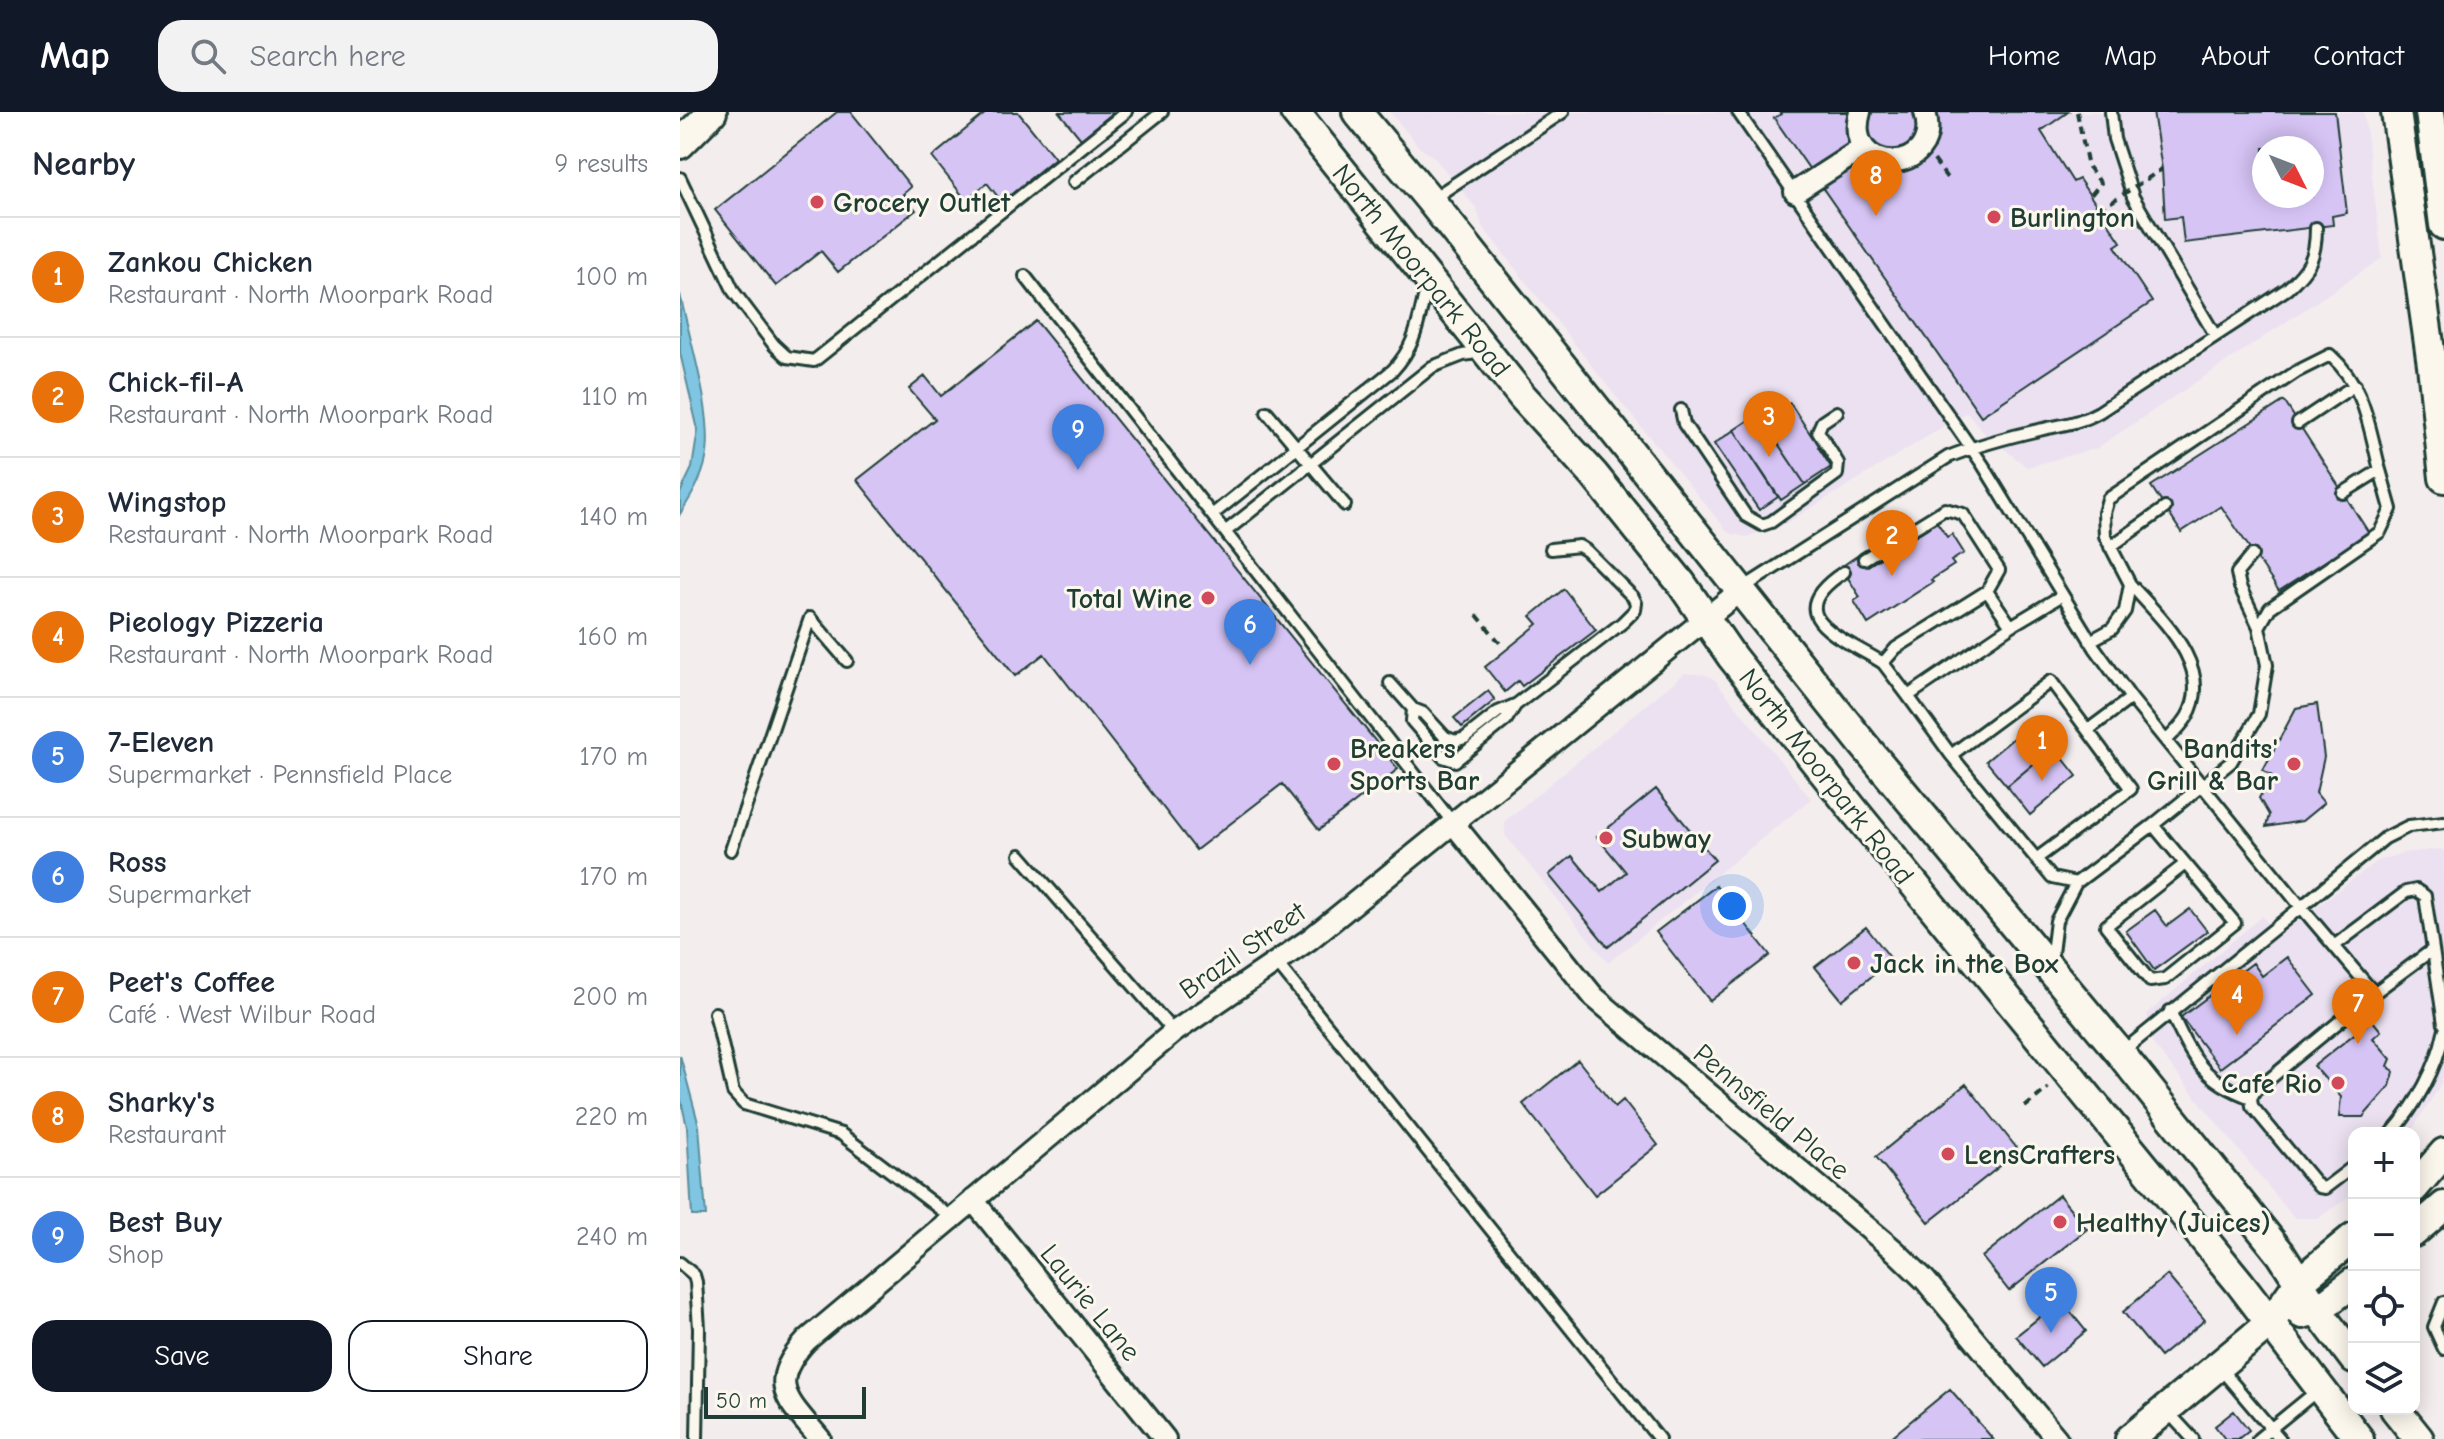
<!DOCTYPE html>
<meta charset="utf-8">
<style>
body{margin:0;font-family:"Comic Neue",sans-serif;background:#f2f2f3;color:#1f2937}
.controls{position:absolute;right:24px;bottom:24px;display:grid;overflow:hidden;border-radius:16px;box-shadow:0 4px 20px #0003}
.controls button{width:72px;height:72px;display:grid;place-items:center;padding:0;border:0;border-bottom:2px solid #e0e1e3;background:#fff;color:#1f2937;font:40px sans-serif}
.compass{position:absolute;left:1572px;top:24px;width:72px;height:72px;border-radius:50%;background:#fff;box-shadow:0 4px 20px #0003;rotate:132deg}
.scale{position:absolute;left:24px;bottom:20px;width:162px;box-sizing:border-box;padding-left:8px;border:4px solid #1f3d34;border-top:0;font-size:22px;line-height:28px;white-space:nowrap;color:#1f3d34;-webkit-text-stroke:6px #fbf7ec;paint-order:stroke}
.you{position:absolute;left:1052px;top:794px;width:28px;height:28px;margin:-20px;border:6px solid #fff;border-radius:50%;background:#1a73e8;box-shadow:0 0 0 12px #1a73e833}
.badge{display:grid;place-items:center;width:52px;height:52px;border-radius:50%;background:#111827;color:#fff;font-size:26px;font-weight:700}
.pin{position:absolute;translate:-50% -66px;filter:drop-shadow(0 2px 4px #0008)}
.pin::after{content:'';position:absolute;top:42px;width:28px;height:24px;background:inherit;clip-path:polygon(0 0,100% 0,50% 100%)}
.list{margin:0;padding:0;list-style:none}
h2{display:flex;justify-content:space-between;align-items:center;height:104px;margin:0;padding:0 32px;font-size:34px}
h2 small{font-size:26px;font-weight:400;color:#747a83}
.list li{display:grid;grid-template-columns:52px 1fr auto;gap:24px;align-items:center;box-sizing:border-box;height:120px;padding:0 32px;border-top:2px solid #e0e1e3}
.list b{display:block;font-size:30px;white-space:nowrap}
.list p{margin:0;font-size:26px;white-space:nowrap;color:#747a83}
.list em{font-size:26px;font-style:normal;color:#747a83}
.actions{display:flex;gap:16px;padding:24px 32px}
.actions a{flex:1;padding:18px 0;border:2px solid #111827;border-radius:24px;text-align:center;font-size:28px;color:#111827}
.actions .main{background:#111827;color:#fff}
.icon{flex:none;width:44px;height:44px;fill:none;stroke:currentColor;stroke-width:2;stroke-linecap:round;stroke-linejoin:round}
.map{position:relative;flex:none;width:1764px;height:1327px;overflow:hidden}
header{display:flex;align-items:center;gap:48px;box-sizing:border-box;height:112px;padding:0 40px;background:#111827;color:#fff}
header strong{font-size:38px}
nav{display:flex;gap:44px;margin-inline-start:auto;font-size:28px}
.search{width:560px;height:72px;background:#f2f2f3;display:flex;align-items:center;gap:20px;box-sizing:border-box;padding:0 28px;border-radius:24px;color:#747a83;font-size:30px}
main{display:flex}
aside{flex:1;background:#fff}
.map>svg:first-child{display:block}
.built{fill:#ebe1f0;fill-rule:evenodd}
.water{fill:#80c5e1;stroke:#598f9c;stroke-width:2}
.building{fill:#d6c4f5;stroke:#1f3d34;stroke-width:2;fill-rule:evenodd}
.lines{fill:none;stroke-linecap:round;stroke-linejoin:round}
.lane-casing{stroke:#1f3d34;stroke-width:16}
.street-casing{stroke:#1f3d34;stroke-width:26}
.secondary-casing{stroke:#1f3d34;stroke-width:34}
.path{stroke:#1f3d34;stroke-width:4;stroke-dasharray:8 6;stroke-linecap:butt}
.lane{stroke:#fbf7ec;stroke-width:10}
.street{stroke:#fbf7ec;stroke-width:20}
.secondary{stroke:#fbf7ec;stroke-width:28}
.path-bridge{stroke:#1f3d34;stroke-width:4;stroke-dasharray:8 6;stroke-linecap:butt}
.poi-dot{fill:#d1495b;stroke:#fbf7ec;stroke-width:3}
.labels{text-anchor:middle;stroke-width:6;stroke-linejoin:round;paint-order:stroke}
.poi-label{font-size:28px;font-weight:bold;fill:#1f3d34;stroke:#fbf7ec;text-anchor:start}
.street-label{font-size:28px;fill:#1f3d34;stroke:#fbf7ec}
</style>
<header>
<strong>Map</strong>
<div class="search"><svg class="icon" aria-label="search" viewBox="0 0 24 24"><circle cx="10" cy="10" r="6"/><path d="M15 15l6 6"/></svg>Search here</div>
<nav><a>Home</a><a>Map</a><a>About</a><a>Contact</a></nav>
</header>
<main>
<aside>
<h2>Nearby<small>9 results</small></h2>
<ul class="list">
<li><span class="badge" style="background:#e8710a">1</span><div><b>Zankou Chicken</b><p>Restaurant · North Moorpark Road</p></div><em>100 m</em></li>
<li><span class="badge" style="background:#e8710a">2</span><div><b>Chick-fil-A</b><p>Restaurant · North Moorpark Road</p></div><em>110 m</em></li>
<li><span class="badge" style="background:#e8710a">3</span><div><b>Wingstop</b><p>Restaurant · North Moorpark Road</p></div><em>140 m</em></li>
<li><span class="badge" style="background:#e8710a">4</span><div><b>Pieology Pizzeria</b><p>Restaurant · North Moorpark Road</p></div><em>160 m</em></li>
<li><span class="badge" style="background:#3f7fe0">5</span><div><b>7-Eleven</b><p>Supermarket · Pennsfield Place</p></div><em>170 m</em></li>
<li><span class="badge" style="background:#3f7fe0">6</span><div><b>Ross</b><p>Supermarket</p></div><em>170 m</em></li>
<li><span class="badge" style="background:#e8710a">7</span><div><b>Peet's Coffee</b><p>Café · West Wilbur Road</p></div><em>200 m</em></li>
<li><span class="badge" style="background:#e8710a">8</span><div><b>Sharky's</b><p>Restaurant</p></div><em>220 m</em></li>
<li><span class="badge" style="background:#3f7fe0">9</span><div><b>Best Buy</b><p>Shop</p></div><em>240 m</em></li>
</ul>
<div class="actions"><a class="main">Save</a><a>Share</a></div>
</aside>
<div class="map">
<svg width="1764" height="1327" viewBox="0 0 1764 1327">
<rect width="100%" height="100%" fill="#f4edee"/>
<filter id="ink" filterUnits="userSpaceOnUse"><feTurbulence type="fractalNoise" baseFrequency=".0125" numOctaves="2"/><feDisplacementMap in="SourceGraphic" scale="16" xChannelSelector="R" yChannelSelector="G"/><feConvolveMatrix kernelMatrix="1 2 1 2 8 2 1 2 1" color-interpolation-filters="sRGB"/></filter>
<g filter="url(#ink)">
<path class="built" d="M710,0H1684L1702,146L1417,336L1347,355L1305,322L1287,300L1110,409L1066,425L1049,421L930,277L802,114L797,97L754,45L740,36ZM1584,36H1632V84H1584Z
M1005,561L1027,563L1035,568L1131,687L928,851L825,723V709Z
M1761,737L1764,739V963L1758,977L1730,1021H1674L1672,1083L1638,1106H1614L1473,932L1467,902L1582,804L1598,824L1697,749L1723,741Z"/>
<path class="water" d="M0,182C9,226 35,305 26,347C22,367 11,385 0,402V381L12,356L18,318L0,241Z
M0,943L19,1014L26,1104H12L7,1015L0,984Z"/>
<path class="building" d="M157,0H171L231,75L223,82L236,98L158,160L141,139L96,174L35,98Z
M307,0H338L375,46L322,90L307,71L286,88L252,45Z
M379,0H434L401,27Z
M1099,0H1388L1361,19L1393,70L1399,67L1441,130L1435,134L1472,190L1301,304L1094,6L1101,2Z
M1473,0H1655L1667,101L1652,104L1653,113L1504,131L1501,105L1485,107L1482,57ZM1584,36H1632V84H1584Z
M356,209L718,657L639,718L602,672L516,738L364,542L335,564L177,368L255,307L229,277L245,264L261,284Z
M1604,289L1689,421L1599,479L1541,394L1501,420L1471,374Z
M1110,291L1133,326L1137,323L1142,332L1138,335L1151,355L1125,372L1083,309Z
M1078,302L1125,372L1101,388L1054,318Z
M1054,318L1098,385L1079,398L1034,332Z
M1257,410L1267,425L1272,422L1284,441L1271,449L1274,453L1251,468L1253,470L1188,512L1174,489L1180,485L1161,455L1180,442L1188,454Z
M884,477L916,518L842,574L838,569L825,580L805,555L858,512L851,504Z
M808,579L815,588L782,615L774,606Z
M1637,592L1644,645L1636,681L1644,691L1622,709L1586,715L1589,703L1579,686L1592,664L1583,658L1616,596Z
M1353,610L1374,635L1327,674L1306,649Z
M1374,635L1397,664L1350,703L1327,674Z
M976,677L1035,748L928,835L869,763L892,744L922,780L946,760L917,725Z
M1036,774L1090,843L1030,889L976,820Z
M1510,797L1527,819L1474,858L1446,819L1475,798L1487,814Z
M1186,815L1212,848L1162,888L1135,855Z
M1607,845L1636,883L1540,956L1501,905L1573,851L1582,864Z
M1692,908L1701,919L1693,926L1711,947L1708,954L1714,960L1710,974L1683,1005H1659L1661,985L1634,954Z
M898,948L935,995L943,988L978,1033L915,1083L843,992Z
M1286,972L1339,1039L1249,1110L1196,1045Z
M1379,1083L1407,1117L1329,1179L1302,1145Z
M1487,1163L1525,1208L1480,1245L1443,1200Z
M1381,1188L1406,1219L1362,1255L1336,1224Z
M1270,1277L1313,1327H1209Z
M1554,1299L1569,1318L1558,1327H1545L1535,1314Z"/>
<g class="lines">
<g class="lane-casing">
<path id="lane" d="M1058,0L1303,353L1415,536L1451,586L1621,795L1705,726L1729,714L1764,710
M1431,0L1434,27L1453,85L1535,223
M0,66L54,180L94,233L107,245L134,249L446,0
M394,70L482,0
M752,87L883,0
M345,164L773,711
M1001,298L1004,312L1066,404L1082,413L1091,410L1157,362L1158,351L1138,319L1142,310L1157,300
M587,300L665,393
M1618,311L1675,273
M532,403L713,258C738,231 738,207 747,173
M545,420L752,255L783,243L803,240
M1430,435L1485,396
M1184,447L1265,397L1283,402L1319,458L1307,479L1216,536L1203,551L1228,584L1331,514L1381,484
M1164,460C1095,505 1164,526 1203,551
M1450,472C1480,506 1536,555 1507,605C1502,613 1494,621 1487,628
M1063,476L1268,345C1298,333 1328,325 1359,318C1381,313 1400,311 1419,300L1607,177C1629,157 1636,146 1636,116
M1307,479L1331,514
M1579,515L1590,496L1700,420L1711,397L1700,358
M1410,529L1432,517L1445,499L1450,472L1425,424L1424,401L1428,387L1616,260L1650,243C1685,274 1689,315 1700,358L1663,381
M710,571L733,597L743,601L765,625L775,629L785,626L818,600L837,592L942,511L955,498L956,491L953,485L907,439L899,434L871,437
M1228,584L1271,643L1372,766L1396,771L1473,713L1551,650L1579,602L1587,553L1579,515L1560,475L1557,461L1572,443
M733,597L732,609L763,645L775,649L826,608L835,594
M1408,618L1451,586
M1271,643L1371,569L1451,677L1356,747
M1473,713L1555,811L1485,867L1470,869L1426,814L1505,752
M51,738L130,506L167,549
M340,743L494,920
M1654,834L1726,780L1736,778L1745,784L1764,912
M1371,849L1376,809L1396,771
M596,850L979,1327
M1694,881L1752,838
M1490,899C1512,945 1521,968 1571,986
M35,901L53,980L64,992L161,1022L272,1106
M1442,940L1621,795L1694,881L1575,979L1571,986L1572,994L1639,1075L1645,1076L1674,1054
M1712,1021C1736,993 1757,956 1764,920
M0,1151L14,1163L16,1170L19,1217L17,1327
M1764,1190L1754,1215L1764,1237
M1539,1255L1600,1327
M1487,1299L1513,1327
M1578,1327L1638,1278"/>
</g>
<g class="street-casing">
<path id="street" d="M1180,0C1161,66 1264,65 1245,0
M1115,80L1183,36
M773,711L914,885L1215,1139L1245,1168L1377,1327
M293,1088L485,1327
M140,1327C108,1288 85,1273 127,1228L494,920L630,827L1061,478"/>
</g>
<g class="secondary-casing">
<path id="secondary" d="M615,0L842,284L914,363L1001,471L1052,545L1176,701L1559,1170L1679,1327
M677,0L750,88L1183,632L1440,941L1601,1142L1637,1198L1674,1247
M1716,0L1752,253L1764,366
M1750,0L1764,113
M0,32L32,0
M1734,1076L1764,1041
M1734,1120L1764,1094
M1622,1202L1637,1198L1674,1170
M1715,1297L1739,1327
M1450,1327L1590,1211L1619,1170L1674,1125"/>
</g>
<path class="path" d="M1397,0L1408,55L1421,71L1410,84
M1254,48L1267,66
M797,503L820,531
M1345,995L1368,976"/>
<use href="#lane" class="lane"/>
<use href="#street" class="street"/>
<use href="#secondary" class="secondary"/>
<path class="path-bridge" d="M1419,98L1482,57"/>
</g>
</g>
<g class="poi-dot">
<circle cx="137" cy="90" r="8"/>
<circle cx="1314" cy="105" r="8"/>
<circle cx="528" cy="486" r="8"/>
<circle cx="654" cy="652" r="8"/>
<circle cx="1614" cy="652" r="8"/>
<circle cx="926" cy="726" r="8"/>
<circle cx="1174" cy="851" r="8"/>
<circle cx="1658" cy="971" r="8"/>
<circle cx="1268" cy="1042" r="8"/>
<circle cx="1380" cy="1110" r="8"/>
</g>
<g class="labels">
<g class="poi-label">
<text x="153" y="100">Grocery Outlet</text>
<text x="1330" y="115">Burlington</text>
<text x="512" y="496" text-anchor="end">Total Wine</text>
<text x="670" y="646">Breakers<tspan x="670" dy="32">Sports Bar</tspan></text>
<text x="1598" y="646" text-anchor="end">Bandits'<tspan x="1598" dy="32">Grill &amp; Bar</tspan></text>
<text x="942" y="736">Subway</text>
<text x="1190" y="861">Jack in the Box</text>
<text x="1642" y="981" text-anchor="end">Cafe Rio</text>
<text x="1284" y="1052">LensCrafters</text>
<text x="1396" y="1120">Healthy (Juices)</text>
</g>
<g class="street-label">
<text transform="translate(742 158) rotate(51)" y="10">North Moorpark Road</text>
<text transform="translate(1147 664) rotate(52)" y="10">North Moorpark Road</text>
<text transform="translate(562 838) rotate(-35)" y="10">Brazil Street</text>
<text transform="translate(1092 999) rotate(40)" y="10">Pennsfield Place</text>
<text transform="translate(411 1190) rotate(51)" y="10">Laurie Lane</text>
</g>
</g>
</svg>
<div class="controls">
<button>+</button>
<button>−</button>
<button><svg class="icon" aria-label="locate" viewBox="0 0 24 24"><circle cx="12" cy="12" r="6"/><path d="M12 2v4M12 18v4M2 12h4M18 12h4"/></svg></button>
<button><svg class="icon" aria-label="layers" viewBox="0 0 24 24"><path d="M12 4l9 5-9 5-9-5zM3 14l9 5 9-5"/></svg></button>
</div>
<svg class="compass" viewBox="-18 -18 36 36"><path d="M0-13l5 13h-10z" fill="#e53935"/><path d="M0 13l5-13h-10z" fill="#747a83"/></svg>
<div class="scale">50 m</div>
<div class="you"></div>
<div class="pin badge" style="left:1362px;top:669px;background:#e8710a">1</div>
<div class="pin badge" style="left:1212px;top:464px;background:#e8710a">2</div>
<div class="pin badge" style="left:1089px;top:345px;background:#e8710a">3</div>
<div class="pin badge" style="left:1557px;top:923px;background:#e8710a">4</div>
<div class="pin badge" style="left:1371px;top:1221px;background:#3f7fe0">5</div>
<div class="pin badge" style="left:570px;top:553px;background:#3f7fe0">6</div>
<div class="pin badge" style="left:1678px;top:932px;background:#e8710a">7</div>
<div class="pin badge" style="left:1196px;top:104px;background:#e8710a">8</div>
<div class="pin badge" style="left:398px;top:358px;background:#3f7fe0">9</div>
</div>
</main>
